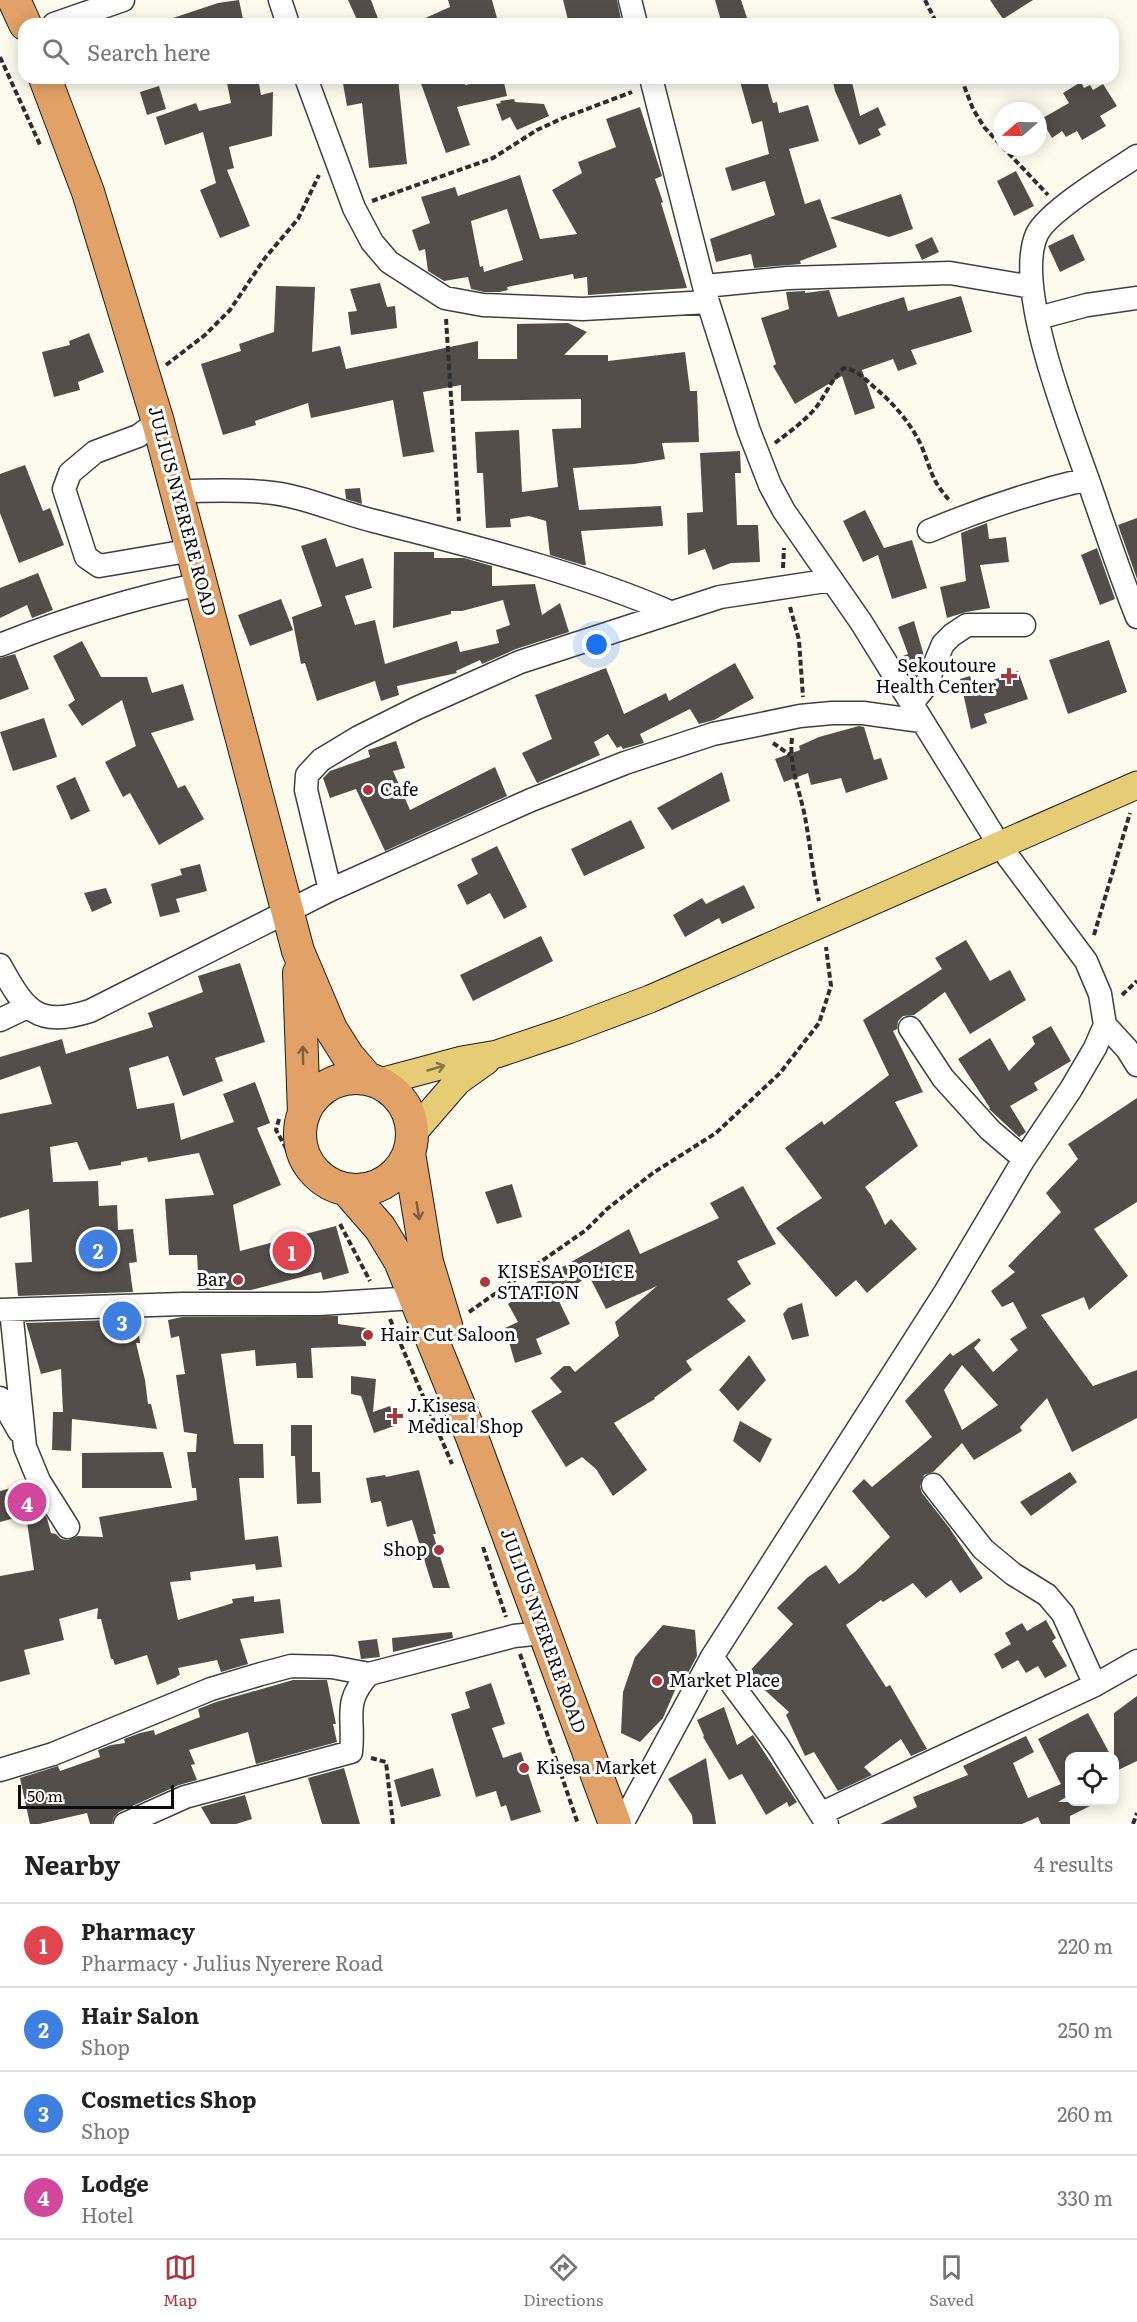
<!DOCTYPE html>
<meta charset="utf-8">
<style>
body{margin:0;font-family:Literata,serif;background:#f6f6f6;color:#222}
.controls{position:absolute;right:18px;bottom:18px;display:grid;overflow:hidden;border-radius:12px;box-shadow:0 3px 15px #0003}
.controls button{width:54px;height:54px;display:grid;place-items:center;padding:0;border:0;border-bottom:2px solid #e0e0e0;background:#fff;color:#222;font:30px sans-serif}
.compass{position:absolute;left:993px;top:102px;width:54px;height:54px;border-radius:50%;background:#fff;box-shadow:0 3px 15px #0003;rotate:250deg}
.scale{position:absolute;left:18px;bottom:15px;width:156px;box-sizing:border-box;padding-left:6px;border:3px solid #0c0c0c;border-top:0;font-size:16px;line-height:21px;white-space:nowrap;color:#0c0c0c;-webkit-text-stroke:4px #fff;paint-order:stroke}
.you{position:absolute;left:597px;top:645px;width:21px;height:21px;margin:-15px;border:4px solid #fff;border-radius:50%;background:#1a73e8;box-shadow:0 0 0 9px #1a73e833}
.badge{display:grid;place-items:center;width:39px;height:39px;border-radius:50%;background:#aa373b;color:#fff;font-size:20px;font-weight:700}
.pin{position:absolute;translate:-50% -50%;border:3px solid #fff;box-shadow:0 2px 6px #0006}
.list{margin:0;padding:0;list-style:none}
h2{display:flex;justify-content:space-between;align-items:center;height:78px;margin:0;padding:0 24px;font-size:26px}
h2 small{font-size:20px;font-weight:400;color:#767676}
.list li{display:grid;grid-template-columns:39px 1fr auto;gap:18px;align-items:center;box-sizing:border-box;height:84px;padding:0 24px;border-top:2px solid #e0e0e0}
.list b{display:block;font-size:22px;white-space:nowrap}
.list p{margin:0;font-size:20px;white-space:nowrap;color:#767676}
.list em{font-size:20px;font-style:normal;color:#767676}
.icon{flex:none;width:33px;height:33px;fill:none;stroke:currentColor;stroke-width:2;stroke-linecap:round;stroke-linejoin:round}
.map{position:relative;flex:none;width:1137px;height:1824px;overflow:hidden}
.search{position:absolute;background:#fff;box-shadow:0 3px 15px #0003;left:18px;right:18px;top:18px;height:66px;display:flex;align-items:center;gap:15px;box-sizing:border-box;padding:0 21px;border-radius:18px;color:#767676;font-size:22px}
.sheet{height:414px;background:#fff}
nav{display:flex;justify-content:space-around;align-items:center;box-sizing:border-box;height:84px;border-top:2px solid #e0e0e0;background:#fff;font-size:16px;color:#767676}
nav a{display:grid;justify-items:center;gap:3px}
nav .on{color:#aa373b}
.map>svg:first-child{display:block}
.building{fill:#534e4a;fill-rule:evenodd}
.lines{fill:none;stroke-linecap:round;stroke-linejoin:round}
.minor-casing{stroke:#3f3f3f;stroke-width:25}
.major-casing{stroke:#1d1d1d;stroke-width:29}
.highway-casing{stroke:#1d1d1d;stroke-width:34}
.path{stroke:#2e2e2e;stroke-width:4;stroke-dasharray:6 3;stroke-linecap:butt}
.minor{stroke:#fff;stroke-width:22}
.major{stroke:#e6cc74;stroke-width:27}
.highway{stroke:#e1a167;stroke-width:32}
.oneway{stroke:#815e3e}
.oneway2{stroke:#847645}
.poi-dot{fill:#aa373b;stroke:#fff;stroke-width:2}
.labels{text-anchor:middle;stroke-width:6;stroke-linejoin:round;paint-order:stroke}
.street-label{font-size:18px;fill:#0c0c0c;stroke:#fff}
.poi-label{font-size:18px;fill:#0c0c0c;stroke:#fff;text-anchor:start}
</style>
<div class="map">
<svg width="1137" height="1824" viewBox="0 0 1137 1824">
<rect width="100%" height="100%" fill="#fdfaee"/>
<path class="building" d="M239,0L244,24H165L164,21L218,3Z
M348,0H371L380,24H359Z
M448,0H492L498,22L489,24H412L450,7Z
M563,0H617L622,24H569Z
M715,0H741L749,24H722Z
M990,0H1033L1003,19Z
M226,78H258L261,95L273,92L272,136L229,147L234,168L227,170L250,226L220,238L200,190L216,183L203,132L165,145L156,117L196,103L199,111L231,103Z
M342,78H398L407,164L369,168L362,103L347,106Z
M419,78H463L465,85L503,78L507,96L457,107L470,145L446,153Z
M739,78H766L773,103L777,102L779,113L808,105L819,141L789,149L805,204L820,199L837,247L800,261L801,264L754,268L751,254L716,262L710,239L775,215L765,181L732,191L725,168L769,154L762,121L752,124Z
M832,78H851L860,116L878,107L886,125L878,129L881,135L859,145L835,91Z
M1081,82L1084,88L1090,85L1093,90L1103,84L1117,106L1100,116L1106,126L1082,140L1077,131L1066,137L1062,131L1052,138L1041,119L1069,103L1063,93Z
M159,86L166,109L147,115L140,92Z
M514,99L515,102L544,104L549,116L517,130L510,117L502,121L496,104L501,103L500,101Z
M640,107L662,176L655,179L663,202L661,203L687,288L588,295L587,277L574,279L573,274L507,287L508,290L500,292H484L471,289L468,277L444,281L428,271L425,249L419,251L412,230L430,223L421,197L455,187L458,196L520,175L540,239L577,234L552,190L582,173L578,162L616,147L606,119ZM507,209L523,260L484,272L483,266L480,267L471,221Z
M1016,171L1034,206L1014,216L997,181Z
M901,194L913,229L889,237L830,218Z
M1073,234L1085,260L1060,272L1048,246Z
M932,237L939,252L922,260L915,245Z
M380,283L387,307L395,306L397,328L351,335L348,312L357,311L350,289Z
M276,286L315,287L312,352L340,346L346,369L478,341V359H517V324L568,323L587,332L564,355H608V361L685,352L690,391H697L699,442L662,443L665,459L634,464L573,468L579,510L661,506L663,526L581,531L586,565H583L550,555L546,521L529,516L510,519L511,527L486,528L483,473H477L475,432L519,430L522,492L558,487L552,429L581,428V399L461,401V385L423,392L434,452L403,457L393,400L311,418L308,403L255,421L256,425L223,435L201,364L241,351L239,344L274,332Z
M829,290L838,317L904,297L908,311L961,296L972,332L911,350L917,364L898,371L893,359L862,370L875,408L855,415L842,376L795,404L773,366L776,364L761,318L789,309L786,292L805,291V293Z
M89,333L104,372L78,382L80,390L54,397L42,352L70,345L69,341Z
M740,451L741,473H735L737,525H758L760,562L731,563L713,570L705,549L688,555L687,513L703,512L700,453Z
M25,465L43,511L50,508L64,545L19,563L0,513V474Z
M360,488L362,504L346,499L345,489Z
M865,510L884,548L912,540L927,588L892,599L878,555L863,562L843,521Z
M1137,518V579L1118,525Z
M987,523L989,539L1006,537L1009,562L980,565L990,608L966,612L947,618L940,587L966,581L961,533Z
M326,538L336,567L363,558L372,588L345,596L355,625L375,620L385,664L457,641L460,652L499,643L496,630L510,625L503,600L462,611H451V614L393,628L394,552H434V558H464L492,566V586L535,584L542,615L560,603L569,632L516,649L482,664L480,660L456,671L457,673L397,686L399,695L381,701L375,681L317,701L305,663L301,664L292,617L322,606L301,546Z
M1097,548L1115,599L1100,605L1081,555Z
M38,573L53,610L32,618L27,605L0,618V588Z
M281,599L293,630L250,646L238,615Z
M914,621L924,656L915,677L912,678L903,656L908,654L898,627Z
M1109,640L1127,692L1068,714L1049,660Z
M82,641L101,677H147L152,693L183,684L194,720L151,733L178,788L185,785L204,819L159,845L130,793L123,797L105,762L136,746L122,700L82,726L68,705L75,700L53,656Z
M15,654L29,689L0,700V658Z
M735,663L754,698L714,720L699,724L690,709L640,734L644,743L623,749L621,746L617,748L608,734L594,742L600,755L537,783L522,753L552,739L535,695L606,668L624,714L666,693L669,701Z
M1018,671L1028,699L984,714L987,723L971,729L960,679L970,676L974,687Z
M44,718L57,757L13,771L0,732Z
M859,726L864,727L874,760L881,758L888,779L846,793L841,778L811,785L808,773L784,782L775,759L800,750L799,746L819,737Z
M396,741L405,768L393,771L410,810L495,767L507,796L385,851L356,789L330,798L323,778L330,771L370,757L368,750Z
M722,772L730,801L672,830L657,808Z
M75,777L90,811L71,820L56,786Z
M631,820L645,848L584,876L571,849Z
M497,846L527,907L504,919L490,893L467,905L457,885L478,874L471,859Z
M200,864L207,891L176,899L180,912L160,917L151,884L182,875L180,869Z
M744,885L755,908L722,924L719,918L685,937L673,915L702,898L706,904Z
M106,888L112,903L92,912L84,893Z
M541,936L553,961L473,1001L460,975Z
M966,940L990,981L1010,970L1026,1000L970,1034L945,992L914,1015L903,1016L898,1021L897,1029L893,1031L923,1092L895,1102L918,1146L865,1187L871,1195L885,1225L891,1219L917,1249L867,1293L856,1280L836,1297L776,1228L822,1198L785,1148L822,1121L824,1125L889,1075L863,1020L942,969L935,958Z
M240,963L265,1042L215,1058L223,1081L183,1096L168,1056L129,1068L137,1109L174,1103L181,1140L234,1122L223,1094L255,1082L270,1123L257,1128L281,1185L233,1205L240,1251L336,1226L349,1273L323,1280L321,1272L251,1290H199L197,1255H169L165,1199L214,1195L199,1153L148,1162L147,1157L121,1162V1165L89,1170L77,1142L50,1147L53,1182L98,1181L99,1206L117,1205L118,1230L133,1229L137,1262L129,1263L133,1292L18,1296L15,1263L32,1262L29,1209L0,1218V1114L52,1104L40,1066L0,1080V1057L62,1039L66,1054L153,1027L148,1013L203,992L198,976Z
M1051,1026L1071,1061L1034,1083L1038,1090L1010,1106L1026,1132L1019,1137L989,1109L990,1108L958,1059L990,1038L1009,1071L1035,1044L1032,1037Z
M1137,1098V1202L1094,1229L1128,1276L1089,1310L1084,1297L1041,1315L1093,1386L1137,1370V1418L1072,1452L1047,1398L1020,1427L1022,1431L974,1460L962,1443L933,1472L924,1475L920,1486L922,1493L948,1526L983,1578L960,1593L951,1580L926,1598L913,1583L883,1602L881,1600L846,1625L886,1687L890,1685L927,1749L911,1756L901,1739L864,1767L872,1775L838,1791L814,1752L805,1756L786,1715L789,1712L747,1674L793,1624L777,1608L808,1577L826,1565L839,1584L856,1571L890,1537L852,1491L864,1479L872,1487L932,1437L905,1401L950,1353L953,1356L979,1338L981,1340L974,1348L993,1372L1018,1350L1010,1339L1027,1328L1013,1302L1002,1307L991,1291L1015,1272L1008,1266L1061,1212L1046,1193L1078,1159L1068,1144ZM962,1365L998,1405L962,1430L944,1390Z
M512,1184L522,1217L497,1224L485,1192Z
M743,1186L776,1244L737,1261L751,1284L727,1299L746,1321L686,1361L692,1370L654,1398L655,1399L614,1423L647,1470L613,1496L596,1469L582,1457L566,1467L531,1411L562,1392L550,1378L564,1366H570L575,1372L619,1336L615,1322L657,1286L606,1309L589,1276L557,1297L570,1324L536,1339L542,1354L515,1363L505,1328L518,1322L508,1304L556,1268L557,1270L629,1229L640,1254L719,1218L710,1203Z
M802,1303L809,1336L792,1340L783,1314L788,1308Z
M338,1316V1324L366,1328V1346L311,1348L313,1378H297L296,1363L256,1366L255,1350L221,1354L234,1444H263L264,1478H239L245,1540L278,1536L282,1567L256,1570L255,1564L190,1572L191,1580L170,1582L178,1620L233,1603L232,1599L254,1596V1602L280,1599L284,1633L240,1639L248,1664L221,1672L217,1660L178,1668L180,1675L177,1676V1677L157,1685L147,1655L115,1665L113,1659H111L101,1619H97L98,1608L59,1619L64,1640L24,1650L30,1674L0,1682V1576L34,1570L26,1515L0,1522V1491L26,1484L47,1518L51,1533L56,1534L61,1539L68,1540L78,1536L103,1537L99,1517L197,1500L196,1488H192L187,1452H196L197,1434L184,1432L176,1375L185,1374L179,1336L171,1338L168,1320L182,1317Z
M137,1319L140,1343H136L145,1380L148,1404H151L157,1429L72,1419L71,1451L52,1450L53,1412H63L61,1369L41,1374L26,1323Z
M749,1355L766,1380L738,1411L719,1390Z
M351,1376L376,1379L373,1412L390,1406L397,1425L374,1433L361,1396L351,1394Z
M740,1421L772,1439L760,1463L733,1441Z
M291,1425H312V1472H320L321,1503L297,1504L295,1456H291Z
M163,1452L172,1488H82V1453Z
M419,1470L436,1534H433L450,1588H433L412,1520L387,1527L381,1501L371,1503L366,1478L385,1475L386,1477Z
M1070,1472L1077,1482L1031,1516L1020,1502Z
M1046,1620L1056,1638L1052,1641L1067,1666L1045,1678L1038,1666L1026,1673L1018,1660L1002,1669L994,1654L1011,1644L1005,1633L1022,1623L1027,1631Z
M663,1625L695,1630L697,1656L681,1686L679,1681L663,1718L640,1742L621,1733L623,1692L635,1657Z
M452,1632L453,1638L393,1652L392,1638Z
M377,1639L380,1657L361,1659L358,1641Z
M293,1680H327L336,1724H333L337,1742L256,1764L248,1732L189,1750L195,1764L191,1765L197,1780L179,1785L119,1812L114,1817L112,1824H90L87,1813L39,1824H30L20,1778L58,1766L60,1771L100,1757L98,1750L111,1745L125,1743L124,1739L140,1733L154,1730L155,1735L200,1717L198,1709L216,1702Z
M491,1683L505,1724L492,1728L503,1758L521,1752L541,1812L511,1821L506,1805L501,1807L496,1791L476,1797L451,1714L470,1708L465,1692Z
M1137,1696V1761L1114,1772V1713Z
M724,1707L737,1745L753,1735L797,1802L789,1807L787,1802L766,1815L742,1774L729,1780L703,1737L704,1736L697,1720Z
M1088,1713L1111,1756H1070V1799L1068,1796L1058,1802H1098L1070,1816V1824H1041L1038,1817L1022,1824H880L917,1807L913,1797L968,1775L963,1766L1026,1736L1034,1752L1013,1763L1028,1798L1061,1784L1038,1739Z
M706,1758L716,1824H693L692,1815L668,1779Z
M344,1768L360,1824H322L308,1778Z
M433,1768L441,1796L401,1807L394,1780Z
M245,1795L252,1819L236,1824H211L201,1807Z"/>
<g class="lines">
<g class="minor-casing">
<path id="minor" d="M280,0L288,24
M630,0L636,24
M54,24L123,0
M306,78L354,208L372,242L389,262L445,298L483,305L583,309L708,302
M1137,156C1114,171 1048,211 1037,234C1013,286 1069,426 1088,480C1104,526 1119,572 1137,617
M705,286L788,278L950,273L1032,287
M1038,318L1087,305L1137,298
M158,422L138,436L95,452L70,473L64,489L86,557L99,566L193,550
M177,491C206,491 235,489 264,492C302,495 337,512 374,521C474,547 575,571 670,612
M929,531C981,509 1033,492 1087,479
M0,645C65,619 133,598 201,584
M912,703L925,687L943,644L952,635L967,625H1024
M330,890L306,790L307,775L321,760L359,737L417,708L520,662L720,597L832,580
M0,965C25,1010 36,1028 90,1011L330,890L531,800L625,763L713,734L800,716L832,713H863L921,721
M0,1020L27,1007
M1105,1025L1127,1049L1137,1065
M910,1028L943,1078L990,1130L1024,1159
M0,1310L182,1304H319L415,1298
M11,1310L25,1447L39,1481L68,1527
M0,1398L19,1431
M933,1485L983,1549L1013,1574L1047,1595L1063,1614L1095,1685
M712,1657L778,1746L827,1824
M0,1770L53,1754L211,1689L261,1674L291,1666L332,1667L369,1674
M822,1813L1095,1685L1137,1661
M125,1824L185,1797L351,1752C355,1717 342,1703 369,1674L514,1636L543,1633
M622,1824L712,1657L944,1294L1024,1159L1071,1089L1095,1048L1105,1025L1100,994L1086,961L1000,846L861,622L784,511L770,485L749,431L708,302L651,78"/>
</g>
<g class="major-casing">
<path id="major" d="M380,1082L462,1060L497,1054L568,1030L650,999L1137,785
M412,1134L458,1081L486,1061"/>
</g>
<g class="highway-casing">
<path id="highway" d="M14,0L25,24
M45,78L88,192L158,422L298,951L331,1029L348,1056L367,1078
M299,973L304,1114
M300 1134a56 56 0 1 1 112 0a56 56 0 1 1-112 0Z
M409,1153L427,1262L446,1325
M346,1189L380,1228L400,1261L472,1437L615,1824"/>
</g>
<path class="path" d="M925,0L937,24
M0,57L41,147
M961,78L973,109L984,127L1048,195
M372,201L493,158L537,130L563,118L632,92
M446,319L459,521
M166,365L205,335L230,310L265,258L298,219L319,175
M775,443C788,433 802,423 813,411C825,398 830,380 844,368C857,370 864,378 874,387C893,403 910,422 921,445C932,471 930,479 951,502
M783,568L784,548
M790,607L799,640L803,697
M792,738C789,764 798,786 804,812C810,841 812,871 819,901
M773,743L790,755
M1094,935L1130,813
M1122,995L1137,981
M279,1119L276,1130L296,1166L322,1195
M340,1224L370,1281
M469,1312L586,1230L607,1209L653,1173L716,1133L780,1073L819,1023L831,986L826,947
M390,1319L452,1464
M483,1547L506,1617
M520,1654L578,1824
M371,1758L386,1762L393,1824
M1133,1824L1137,1813"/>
<use href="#minor" class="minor"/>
<use href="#major" class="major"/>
<use href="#highway" class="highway"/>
</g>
<defs><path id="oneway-shaft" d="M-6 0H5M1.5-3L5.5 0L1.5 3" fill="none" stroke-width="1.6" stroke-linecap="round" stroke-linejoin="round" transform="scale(1.5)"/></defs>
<g class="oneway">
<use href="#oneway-shaft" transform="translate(303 1055) rotate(-91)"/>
<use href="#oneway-shaft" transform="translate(418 1211) rotate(81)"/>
</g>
<use class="oneway2" href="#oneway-shaft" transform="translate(436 1068) rotate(-16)"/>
<g class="poi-dot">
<path d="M1006 667h6v6h6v6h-6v6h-6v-6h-6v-6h6z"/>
<circle cx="368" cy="790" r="6"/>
<circle cx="238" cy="1280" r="6"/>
<circle cx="485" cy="1282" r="6"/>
<circle cx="368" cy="1335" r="6"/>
<path d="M392 1407h6v6h6v6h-6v6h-6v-6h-6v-6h6z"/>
<circle cx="439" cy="1550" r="6"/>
<circle cx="657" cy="1681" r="6"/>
<circle cx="524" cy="1768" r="6"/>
</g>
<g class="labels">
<g class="street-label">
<text transform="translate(182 511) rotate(75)" y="6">JULIUS NYERERE ROAD</text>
<text transform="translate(543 1631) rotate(70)" y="6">JULIUS NYERERE ROAD</text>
</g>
<g class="poi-label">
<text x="996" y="672" text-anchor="end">Sekoutoure<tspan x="996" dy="21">Health Center</tspan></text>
<text x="380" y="796">Cafe</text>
<text x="497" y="1278">KISESA POLICE<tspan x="497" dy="21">STATION</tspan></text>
<text x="226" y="1286" text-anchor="end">Bar</text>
<text x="380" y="1341">Hair Cut Saloon</text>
<text x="407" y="1412">J.Kisesa<tspan x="407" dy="21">Medical Shop</tspan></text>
<text x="427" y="1556" text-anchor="end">Shop</text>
<text x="669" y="1687">Market Place</text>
<text x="536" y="1774">Kisesa Market</text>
</g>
</g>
</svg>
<div class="controls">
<button><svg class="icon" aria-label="locate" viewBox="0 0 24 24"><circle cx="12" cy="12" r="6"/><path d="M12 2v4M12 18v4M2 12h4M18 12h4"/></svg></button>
</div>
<svg class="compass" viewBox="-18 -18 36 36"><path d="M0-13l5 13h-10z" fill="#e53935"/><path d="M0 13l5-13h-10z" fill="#767676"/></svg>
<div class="scale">50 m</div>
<div class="you"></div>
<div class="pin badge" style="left:292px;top:1251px;background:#e0444e">1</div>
<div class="pin badge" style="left:98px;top:1249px;background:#3f7fe0">2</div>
<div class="pin badge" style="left:122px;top:1321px;background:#3f7fe0">3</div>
<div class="pin badge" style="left:27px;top:1502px;background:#d1479c">4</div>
<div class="search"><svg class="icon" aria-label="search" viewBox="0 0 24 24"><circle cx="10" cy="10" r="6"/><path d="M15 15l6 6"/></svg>Search here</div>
</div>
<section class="sheet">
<h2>Nearby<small>4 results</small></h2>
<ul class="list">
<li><span class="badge" style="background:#e0444e">1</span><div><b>Pharmacy</b><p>Pharmacy · Julius Nyerere Road</p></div><em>220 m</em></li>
<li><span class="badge" style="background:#3f7fe0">2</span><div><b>Hair Salon</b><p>Shop</p></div><em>250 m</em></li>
<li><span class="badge" style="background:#3f7fe0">3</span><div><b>Cosmetics Shop</b><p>Shop</p></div><em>260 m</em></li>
<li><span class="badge" style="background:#d1479c">4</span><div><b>Lodge</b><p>Hotel</p></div><em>330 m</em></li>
</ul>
</section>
<nav>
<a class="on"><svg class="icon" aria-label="map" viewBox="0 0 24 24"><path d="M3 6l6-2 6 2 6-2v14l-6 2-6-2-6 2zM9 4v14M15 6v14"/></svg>Map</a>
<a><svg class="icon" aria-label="directions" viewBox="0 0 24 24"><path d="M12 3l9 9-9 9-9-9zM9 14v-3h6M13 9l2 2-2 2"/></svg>Directions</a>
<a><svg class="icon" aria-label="saved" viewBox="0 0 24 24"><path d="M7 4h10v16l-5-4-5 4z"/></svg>Saved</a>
</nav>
